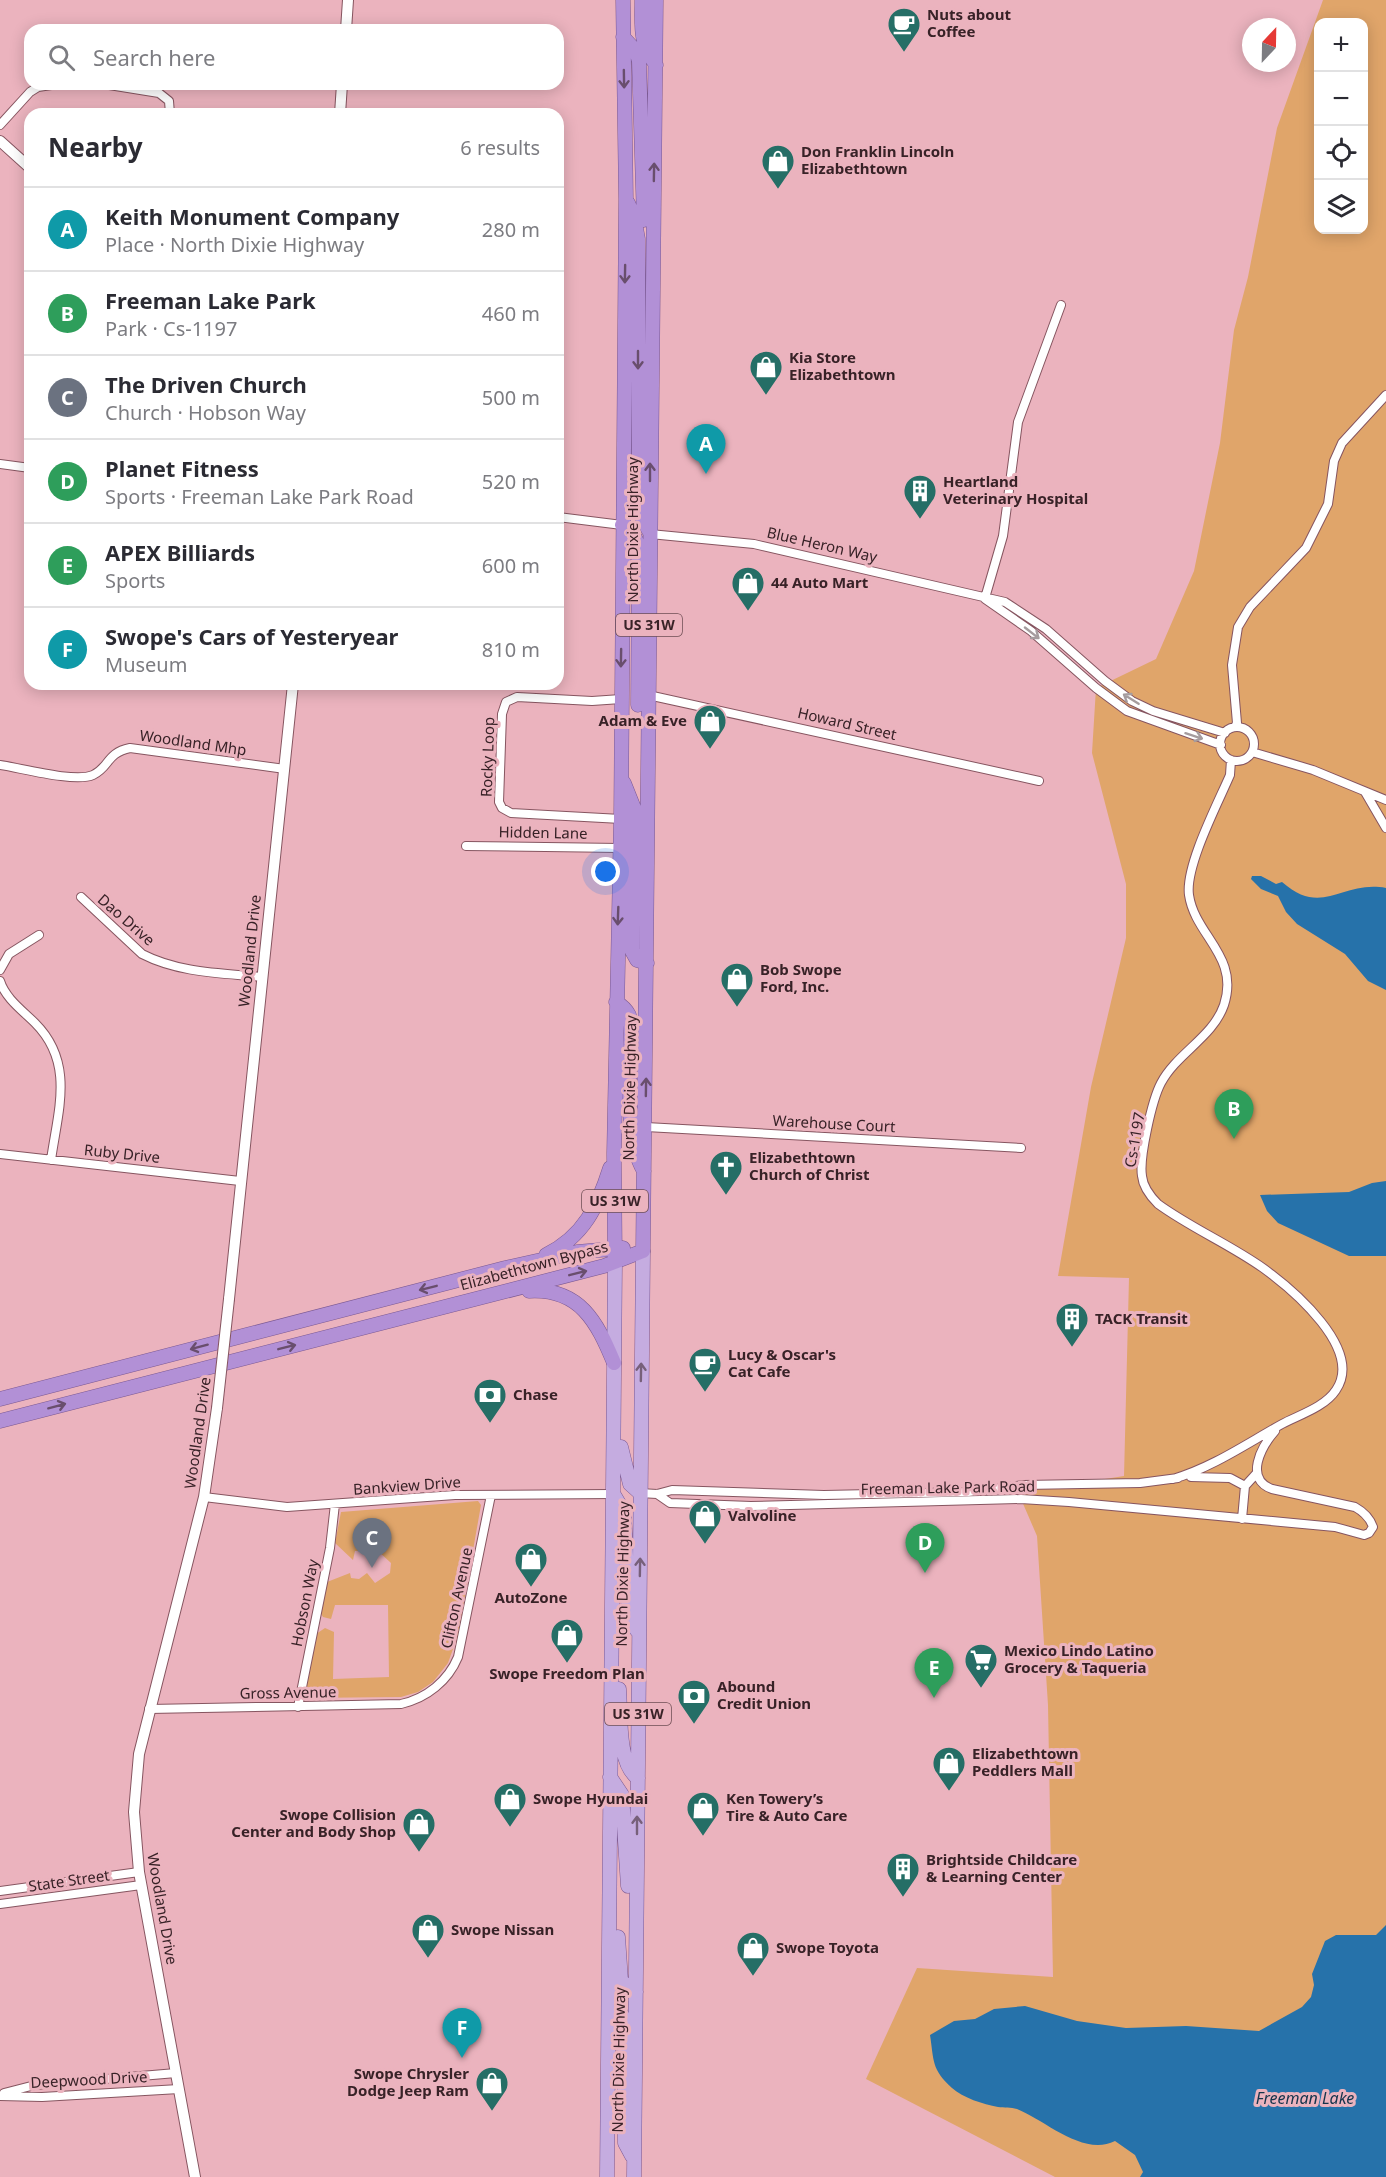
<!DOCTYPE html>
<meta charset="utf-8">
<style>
body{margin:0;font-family:"Noto Sans",sans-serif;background:#f2f2f3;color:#2b2b33}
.controls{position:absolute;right:18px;top:18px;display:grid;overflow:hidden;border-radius:12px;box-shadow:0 3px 15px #0003}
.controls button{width:54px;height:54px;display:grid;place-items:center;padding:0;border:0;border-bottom:2px solid #e1e1e2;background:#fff;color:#2b2b33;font:30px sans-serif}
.compass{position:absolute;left:1242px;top:18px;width:54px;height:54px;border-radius:50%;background:#fff;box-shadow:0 3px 15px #0003;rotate:22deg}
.you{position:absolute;left:606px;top:872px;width:21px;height:21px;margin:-15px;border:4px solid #fff;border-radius:50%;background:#1a73e8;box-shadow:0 0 0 9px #1a73e833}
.badge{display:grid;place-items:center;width:39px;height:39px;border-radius:50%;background:#ea580c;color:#fff;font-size:20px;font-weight:700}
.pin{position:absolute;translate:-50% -50px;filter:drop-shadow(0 2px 3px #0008)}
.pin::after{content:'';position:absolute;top:32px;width:21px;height:18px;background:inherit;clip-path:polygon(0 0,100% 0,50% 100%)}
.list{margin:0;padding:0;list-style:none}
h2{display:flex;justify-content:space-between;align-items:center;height:78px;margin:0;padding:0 24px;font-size:26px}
h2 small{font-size:20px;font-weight:400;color:#7c7c81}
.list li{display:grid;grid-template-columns:39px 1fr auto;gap:18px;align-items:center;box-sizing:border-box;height:84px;padding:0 24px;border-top:2px solid #e1e1e2}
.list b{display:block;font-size:22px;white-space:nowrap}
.list p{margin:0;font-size:20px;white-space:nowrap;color:#7c7c81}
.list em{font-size:20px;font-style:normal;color:#7c7c81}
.icon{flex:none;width:33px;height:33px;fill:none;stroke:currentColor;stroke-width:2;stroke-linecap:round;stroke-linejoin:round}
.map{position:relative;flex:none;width:1386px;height:2177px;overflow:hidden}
.search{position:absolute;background:#fff;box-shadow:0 3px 15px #0003;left:24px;top:24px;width:540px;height:66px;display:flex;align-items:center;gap:15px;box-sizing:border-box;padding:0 21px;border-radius:18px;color:#7c7c81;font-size:22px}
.panel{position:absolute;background:#fff;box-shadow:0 3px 15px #0003;left:24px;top:108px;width:540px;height:582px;border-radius:18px}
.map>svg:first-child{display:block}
.green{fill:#e0a56a;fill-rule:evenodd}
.water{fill:#2672aa}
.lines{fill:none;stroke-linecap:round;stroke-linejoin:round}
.minor-casing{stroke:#865560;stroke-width:10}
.tertiary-casing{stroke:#865560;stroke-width:12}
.primary-casing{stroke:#7a5892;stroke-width:15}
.trunk-casing{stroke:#7a5892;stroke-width:15}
.minor{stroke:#fff;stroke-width:8}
.tertiary{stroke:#fff;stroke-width:10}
.primary{stroke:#c5ace0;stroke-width:14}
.trunk{stroke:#b290d6;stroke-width:14}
.tertiary-bridge-casing{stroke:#865560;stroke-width:12;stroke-linecap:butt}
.tertiary-bridge{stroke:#fff;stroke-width:10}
.oneway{stroke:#694e6d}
.oneway2{stroke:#a59c9e}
.oneway3{stroke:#77607a}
.labels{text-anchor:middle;stroke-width:6;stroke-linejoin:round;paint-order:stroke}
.shield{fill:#ebb3be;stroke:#6e4e54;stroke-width:1.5}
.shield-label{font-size:14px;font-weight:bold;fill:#382227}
.poi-label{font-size:15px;font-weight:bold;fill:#382227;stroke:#ebb3be;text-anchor:start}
.street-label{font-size:15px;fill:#382227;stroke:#ebb3be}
.water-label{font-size:16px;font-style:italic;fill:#15344c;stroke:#ebb3be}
</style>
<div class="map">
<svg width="1386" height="2177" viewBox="0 0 1386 2177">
<rect width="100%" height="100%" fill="#ebb3be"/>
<path class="green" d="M1323,0H1386V2177H1055L866,2079L917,1968L1053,1977L1048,1705L1037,1536L1021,1499L1024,1485L1060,1486L1124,1476L1129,1278L1058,1276L1091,1087L1126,938V884L1092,753L1096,688L1156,659L1194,571L1220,443L1234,330L1248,277L1277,128ZM1318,22H1364V230H1318Z
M478,1501L481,1505L458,1635L448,1663L433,1682L418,1692L401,1697L303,1698L316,1634L325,1628L334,1632L333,1679L389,1677L388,1605H335L331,1619L323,1617L320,1612L327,1582L350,1573L351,1578L359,1579L367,1573L375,1583L390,1573L391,1563L378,1551L368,1559L363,1551H355L353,1560L335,1543L341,1512Z"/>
<path class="water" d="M1252,876H1261L1276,884L1282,882C1323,918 1341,880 1386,888V990L1368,981L1345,954L1297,924L1286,912L1278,896L1261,889L1251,879Z
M1386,1181V1256H1349L1278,1223L1267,1211L1260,1195L1349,1192L1372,1183Z
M1386,1925V2177H1140L1143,2172L1135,2155L1115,2141C1083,2157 1045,2120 1017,2109C1011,2107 1004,2108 998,2107C983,2104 963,2098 952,2088C931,2069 934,2060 930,2035L954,2021L975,2019L994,2009L1025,2006L1077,2021L1126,2028L1186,2026L1259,2031L1302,2007L1311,1997L1314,1985L1312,1974L1325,1941L1336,1935H1376Z"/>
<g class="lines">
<g class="minor-casing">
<path id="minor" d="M103,84L159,93L169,101L170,114
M0,125L30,92L38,87L58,84
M0,464L30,468
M558,517L622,525
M650,534L754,544L1005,602L1046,629L1105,681L1132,701L1153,711L1225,733
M985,598L1003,536L1018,422L1061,305
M985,599L1031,631L1096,688L1127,711L1221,745
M648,695L1039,781
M621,699L592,701L517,697L506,702L502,714L499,802L502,808L511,813L621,819
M1235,727L1237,723L1232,665L1238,627L1250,607L1306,548L1328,504L1334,461L1342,443L1386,395
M1220 744a17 17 0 1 1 34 0a17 17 0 1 1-34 0Z
M1252,752L1313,770L1386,800
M0,765C21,768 75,783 93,775C110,767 106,753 130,748L285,769
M1365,792L1386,828
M466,846L620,848
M81,897L142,954C179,973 221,973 262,977
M0,970L9,954L39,935
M0,981C5,998 23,1011 35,1023C75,1063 58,1110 51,1160
M646,1127L1021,1148
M0,1154L240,1181
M1191,1477L1230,1478L1245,1486
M1173,1479C1213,1467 1246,1444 1282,1424C1299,1415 1325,1407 1336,1390C1364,1349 1292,1289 1263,1268C1229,1244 1191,1228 1158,1204C1150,1196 1143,1187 1142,1176C1139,1158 1152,1100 1161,1083C1177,1053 1213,1037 1224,1005C1240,956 1195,936 1189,895C1185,866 1218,803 1230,775L1231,760
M640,1493L657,1494L672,1490L824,1495L968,1492L1024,1485L1140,1483L1178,1478
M657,1494L670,1503L751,1506L1021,1499L1069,1502L1335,1527L1364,1535L1369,1533L1373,1527C1370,1518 1364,1512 1355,1507L1272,1489C1244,1479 1261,1447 1275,1431
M204,1497L287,1507L455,1495L613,1494
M1242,1519L1245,1486L1256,1474
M298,1707L330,1548L335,1504
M149,1709L401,1704C427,1698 448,1681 458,1657L491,1495
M0,1891L139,1872
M0,1904L141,1885
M4,2093L35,2085L176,2073
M0,2096L42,2097L179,2089"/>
</g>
<g class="tertiary-casing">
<path id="tertiary" d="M346,30L348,0
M340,114L342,84
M0,141L30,168
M229,1299L293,684
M195,2177L139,1872L134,1812L139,1754L204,1497L217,1408"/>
</g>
<g class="primary-casing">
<path id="primary" d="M621,1447L630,1484L640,1493
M614,1495L624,1512L629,1620L639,1633
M619,1689C621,1712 617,1765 638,1778
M610,1777L622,1795L628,1886
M618,1937L621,1981L636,1992
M609,1993L624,2019L625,2143L632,2156
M607,2177L615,1261
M634,2177L643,1251"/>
</g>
<g class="trunk-casing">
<path id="trunk" d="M642,0C642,28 639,41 656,65
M623,37L636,51L639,61L644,220
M628,203L634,217L638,239L639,501L640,514L649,531
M622,525C633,533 637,537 639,551L638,705
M624,783L634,808L632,951L637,960L647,963
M616,1002C621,1005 626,1009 629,1015C633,1027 630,1044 630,1056C629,1088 627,1144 644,1171
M643,1251L656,0
M546,1255C584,1236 598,1206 610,1168
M615,1261L614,1154L621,819L626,199L623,0
M529,1291C580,1288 597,1322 614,1363
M0,1399L505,1268L577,1252L623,1248
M0,1421L604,1266L643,1251"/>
</g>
<use href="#minor" class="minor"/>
<use href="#tertiary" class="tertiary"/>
<use href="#primary" class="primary"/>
<use href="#trunk" class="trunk"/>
<g class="tertiary-bridge-casing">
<path id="tertiary-bridge" d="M217,1408L229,1299"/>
</g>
<use href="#tertiary-bridge" class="tertiary-bridge"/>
</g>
<defs><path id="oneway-shaft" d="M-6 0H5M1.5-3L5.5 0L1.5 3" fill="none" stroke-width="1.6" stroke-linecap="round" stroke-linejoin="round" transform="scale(1.5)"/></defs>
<g class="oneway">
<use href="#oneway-shaft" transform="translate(624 79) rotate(89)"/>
<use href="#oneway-shaft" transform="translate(654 172) rotate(-89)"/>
<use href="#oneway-shaft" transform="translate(625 274) rotate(91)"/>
<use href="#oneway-shaft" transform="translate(638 360) rotate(90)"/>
<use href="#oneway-shaft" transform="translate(650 472) rotate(-90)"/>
<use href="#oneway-shaft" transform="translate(621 658) rotate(91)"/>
<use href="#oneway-shaft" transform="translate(618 916) rotate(92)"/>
<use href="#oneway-shaft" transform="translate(646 1087) rotate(-89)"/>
<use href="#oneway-shaft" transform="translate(578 1273) rotate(-14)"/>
<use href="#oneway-shaft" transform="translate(428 1288) rotate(166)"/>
<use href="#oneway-shaft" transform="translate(199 1347) rotate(165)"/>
<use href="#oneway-shaft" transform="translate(287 1347) rotate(-14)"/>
<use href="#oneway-shaft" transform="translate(57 1406) rotate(-15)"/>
</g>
<g class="oneway2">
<use href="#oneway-shaft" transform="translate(1032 633) rotate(38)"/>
<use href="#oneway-shaft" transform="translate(1131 699) rotate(-148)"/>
<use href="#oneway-shaft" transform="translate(1194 736) rotate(18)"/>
</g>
<g class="oneway3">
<use href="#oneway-shaft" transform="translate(641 1372) rotate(-89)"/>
<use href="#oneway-shaft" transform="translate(640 1567) rotate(-89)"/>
<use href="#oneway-shaft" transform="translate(637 1825) rotate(-90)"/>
</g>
<defs>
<g id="cafe-pin" transform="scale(1.725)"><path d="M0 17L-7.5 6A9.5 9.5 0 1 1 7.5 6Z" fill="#256e66" stroke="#ebb3be"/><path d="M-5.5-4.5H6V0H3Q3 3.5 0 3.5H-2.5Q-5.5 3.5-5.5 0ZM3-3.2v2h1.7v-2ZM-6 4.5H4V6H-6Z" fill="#fff"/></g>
<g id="shop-pin" transform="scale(1.725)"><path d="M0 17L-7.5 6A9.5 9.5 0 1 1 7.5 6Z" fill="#256e66" stroke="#ebb3be"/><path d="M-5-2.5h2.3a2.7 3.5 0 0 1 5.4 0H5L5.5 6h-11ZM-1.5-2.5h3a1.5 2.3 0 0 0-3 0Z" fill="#fff"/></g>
<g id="building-pin" transform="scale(1.725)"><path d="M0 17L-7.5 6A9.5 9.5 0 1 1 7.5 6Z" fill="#256e66" stroke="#ebb3be"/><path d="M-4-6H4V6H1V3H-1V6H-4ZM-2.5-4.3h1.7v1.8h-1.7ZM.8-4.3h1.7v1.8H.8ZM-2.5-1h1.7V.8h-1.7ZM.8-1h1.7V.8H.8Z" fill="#fff"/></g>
<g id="church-pin" transform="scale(1.725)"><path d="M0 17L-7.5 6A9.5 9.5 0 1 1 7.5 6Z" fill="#256e66" stroke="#ebb3be"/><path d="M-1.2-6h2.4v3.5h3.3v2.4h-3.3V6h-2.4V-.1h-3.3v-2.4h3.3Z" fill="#fff"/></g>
<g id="bank-pin" transform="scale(1.725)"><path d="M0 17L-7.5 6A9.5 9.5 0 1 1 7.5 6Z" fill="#256e66" stroke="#ebb3be"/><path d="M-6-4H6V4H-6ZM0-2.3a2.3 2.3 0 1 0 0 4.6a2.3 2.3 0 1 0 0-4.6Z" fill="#fff"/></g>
<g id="supermarket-pin" transform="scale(1.725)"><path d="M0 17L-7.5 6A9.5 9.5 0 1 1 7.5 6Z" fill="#256e66" stroke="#ebb3be"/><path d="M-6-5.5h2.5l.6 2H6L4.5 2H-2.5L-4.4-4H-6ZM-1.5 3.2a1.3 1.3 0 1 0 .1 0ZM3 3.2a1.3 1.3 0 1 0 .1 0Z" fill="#fff"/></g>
</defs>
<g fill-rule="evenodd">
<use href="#cafe-pin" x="904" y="24"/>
<use href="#shop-pin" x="778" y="161"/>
<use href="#shop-pin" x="766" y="367"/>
<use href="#building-pin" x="920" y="491"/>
<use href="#shop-pin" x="748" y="583"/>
<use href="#shop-pin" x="710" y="721"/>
<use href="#shop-pin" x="737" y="979"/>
<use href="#church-pin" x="726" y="1167"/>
<use href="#building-pin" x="1072" y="1319"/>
<use href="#cafe-pin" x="705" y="1364"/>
<use href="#bank-pin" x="490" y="1395"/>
<use href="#shop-pin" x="705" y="1516"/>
<use href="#shop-pin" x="531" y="1559"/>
<use href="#shop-pin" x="567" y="1635"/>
<use href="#supermarket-pin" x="981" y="1660"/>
<use href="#bank-pin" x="694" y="1696"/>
<use href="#shop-pin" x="949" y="1763"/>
<use href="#shop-pin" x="510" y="1799"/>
<use href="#shop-pin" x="703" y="1808"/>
<use href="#shop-pin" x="419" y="1824"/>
<use href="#building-pin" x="903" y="1869"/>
<use href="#shop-pin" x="428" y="1930"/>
<use href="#shop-pin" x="753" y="1948"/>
<use href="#shop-pin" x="492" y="2083"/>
</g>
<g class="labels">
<g class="shield">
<rect x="616" y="614" width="66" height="22" rx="4.5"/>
<rect x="582" y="1190" width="66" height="22" rx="4.5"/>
<rect x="605" y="1703" width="66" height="22" rx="4.5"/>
</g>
<g class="shield-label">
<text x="649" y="630">US 31W</text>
<text x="615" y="1206">US 31W</text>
<text x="638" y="1719">US 31W</text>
</g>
<g class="poi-label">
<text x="927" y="20">Nuts about<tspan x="927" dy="17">Coffee</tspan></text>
<text x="801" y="157">Don Franklin Lincoln<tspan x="801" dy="17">Elizabethtown</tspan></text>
<text x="789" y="363">Kia Store<tspan x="789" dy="17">Elizabethtown</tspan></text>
<text x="943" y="487">Heartland<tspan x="943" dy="17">Veterinary Hospital</tspan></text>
<text x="771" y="588">44 Auto Mart</text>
<text x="687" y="726" text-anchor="end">Adam &amp; Eve</text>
<text x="760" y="975">Bob Swope<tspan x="760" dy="17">Ford, Inc.</tspan></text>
<text x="749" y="1163">Elizabethtown<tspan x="749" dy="17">Church of Christ</tspan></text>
<text x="1095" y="1324">TACK Transit</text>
<text x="728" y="1360">Lucy &amp; Oscar's<tspan x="728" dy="17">Cat Cafe</tspan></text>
<text x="513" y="1400">Chase</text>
<text x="728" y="1521">Valvoline</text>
<text x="531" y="1603" text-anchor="middle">AutoZone</text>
<text x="1004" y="1656">Mexico Lindo Latino<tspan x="1004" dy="17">Grocery &amp; Taqueria</tspan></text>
<text x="567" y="1679" text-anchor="middle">Swope Freedom Plan</text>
<text x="717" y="1692">Abound<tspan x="717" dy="17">Credit Union</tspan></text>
<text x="972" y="1759">Elizabethtown<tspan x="972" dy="17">Peddlers Mall</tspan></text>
<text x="533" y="1804">Swope Hyundai</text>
<text x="726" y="1804">Ken Towery’s<tspan x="726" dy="17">Tire &amp; Auto Care</tspan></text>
<text x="396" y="1820" text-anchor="end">Swope Collision<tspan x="396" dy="17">Center and Body Shop</tspan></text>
<text x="926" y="1865">Brightside Childcare<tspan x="926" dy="17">&amp; Learning Center</tspan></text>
<text x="451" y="1935">Swope Nissan</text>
<text x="776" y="1953">Swope Toyota</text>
<text x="469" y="2079" text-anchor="end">Swope Chrysler<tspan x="469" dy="17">Dodge Jeep Ram</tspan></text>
</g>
<g class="street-label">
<text transform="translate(633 530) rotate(-90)" y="5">North Dixie Highway</text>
<text transform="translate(822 545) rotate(13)" y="5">Blue Heron Way</text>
<text transform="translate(847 724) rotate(13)" y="5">Howard Street</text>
<text transform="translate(193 743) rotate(8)" y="5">Woodland Mhp</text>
<text transform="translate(488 757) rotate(-88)" y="5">Rocky Loop</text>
<text transform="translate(543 833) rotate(1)" y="5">Hidden Lane</text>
<text transform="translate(126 920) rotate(41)" y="5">Dao Drive</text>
<text transform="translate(250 951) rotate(-84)" y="5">Woodland Drive</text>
<text transform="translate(630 1088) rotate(-89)" y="5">North Dixie Highway</text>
<text transform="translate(834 1124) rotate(3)" y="5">Warehouse Court</text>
<text transform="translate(1135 1140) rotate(-80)" y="5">Cs-1197</text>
<text transform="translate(122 1154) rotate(6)" y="5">Ruby Drive</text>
<text transform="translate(534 1266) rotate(-15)" y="5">Elizabethtown Bypass</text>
<text transform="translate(198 1433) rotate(-82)" y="5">Woodland Drive</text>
<text transform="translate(407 1486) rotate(-4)" y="5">Bankview Drive</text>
<text transform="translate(948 1488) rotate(-1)" y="5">Freeman Lake Park Road</text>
<text transform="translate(623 1574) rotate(-89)" y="5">North Dixie Highway</text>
<text transform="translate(457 1598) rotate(-78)" y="5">Clifton Avenue</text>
<text transform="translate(305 1603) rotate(-79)" y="5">Hobson Way</text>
<text transform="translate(288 1693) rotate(-1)" y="5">Gross Avenue</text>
<text transform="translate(69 1881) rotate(-8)" y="5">State Street</text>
<text transform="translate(162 1909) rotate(80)" y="5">Woodland Drive</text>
<text transform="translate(619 2060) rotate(-89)" y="5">North Dixie Highway</text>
<text transform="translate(89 2080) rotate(-3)" y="5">Deepwood Drive</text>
</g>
<g class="water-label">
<text x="1305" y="2104">Freeman Lake</text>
</g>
</g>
</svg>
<div class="controls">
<button>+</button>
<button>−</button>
<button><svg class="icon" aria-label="locate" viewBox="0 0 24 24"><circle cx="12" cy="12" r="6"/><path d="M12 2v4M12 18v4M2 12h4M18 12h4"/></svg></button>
<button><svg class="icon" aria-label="layers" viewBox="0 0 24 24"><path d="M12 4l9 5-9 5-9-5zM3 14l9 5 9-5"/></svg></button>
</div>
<svg class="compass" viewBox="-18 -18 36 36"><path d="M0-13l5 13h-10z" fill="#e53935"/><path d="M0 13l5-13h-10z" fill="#7c7c81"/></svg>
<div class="you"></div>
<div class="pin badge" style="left:706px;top:474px;background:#0f9aa8">A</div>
<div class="pin badge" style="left:1234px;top:1139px;background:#2e9e5b">B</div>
<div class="pin badge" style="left:372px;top:1568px;background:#6b7280">C</div>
<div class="pin badge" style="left:925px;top:1573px;background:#2e9e5b">D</div>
<div class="pin badge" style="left:934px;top:1698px;background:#2e9e5b">E</div>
<div class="pin badge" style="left:462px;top:2058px;background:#0f9aa8">F</div>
<div class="search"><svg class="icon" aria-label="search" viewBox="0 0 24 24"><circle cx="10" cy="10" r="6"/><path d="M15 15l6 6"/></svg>Search here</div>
<section class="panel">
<h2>Nearby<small>6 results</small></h2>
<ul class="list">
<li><span class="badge" style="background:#0f9aa8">A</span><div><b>Keith Monument Company</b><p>Place · North Dixie Highway</p></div><em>280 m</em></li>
<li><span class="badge" style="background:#2e9e5b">B</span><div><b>Freeman Lake Park</b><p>Park · Cs-1197</p></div><em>460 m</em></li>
<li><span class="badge" style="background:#6b7280">C</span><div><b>The Driven Church</b><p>Church · Hobson Way</p></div><em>500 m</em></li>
<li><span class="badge" style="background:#2e9e5b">D</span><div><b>Planet Fitness</b><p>Sports · Freeman Lake Park Road</p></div><em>520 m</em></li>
<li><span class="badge" style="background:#2e9e5b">E</span><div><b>APEX Billiards</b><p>Sports</p></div><em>600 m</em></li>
<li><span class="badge" style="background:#0f9aa8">F</span><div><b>Swope's Cars of Yesteryear</b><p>Museum</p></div><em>810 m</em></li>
</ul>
</section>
</div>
